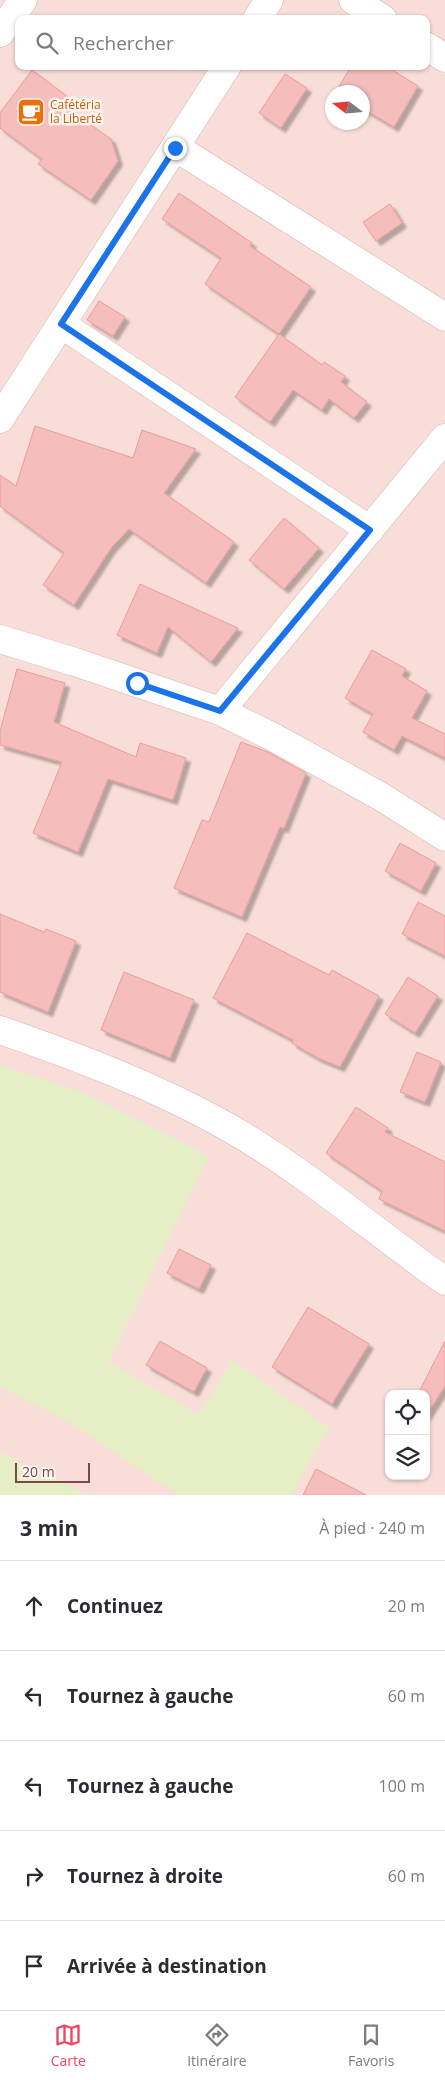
<!DOCTYPE html>
<html lang="fr">
<meta charset="utf-8">
<style>
body{margin:0;font-family:"Open Sans",sans-serif;background:#f7f7f7;color:#2b2b33}
.controls{position:absolute;right:15px;bottom:15px;display:grid;overflow:hidden;border-radius:10px;box-shadow:0 1px 4px #0004}
.controls button{width:45px;height:45px;display:grid;place-items:center;padding:0;border:0;border-bottom:1px solid #e1e1e2;background:#fff;color:#2b2b33;font:25px sans-serif}
.compass{position:absolute;left:325px;top:85px;width:45px;height:45px;border-radius:50%;background:#fff;box-shadow:0 1px 4px #0004;rotate:286deg}
.scale{position:absolute;left:15px;bottom:12px;width:75px;box-sizing:border-box;padding-left:5px;border:2px solid #7b494b;border-top:0;font-size:14px;line-height:18px;white-space:nowrap;color:#7b494b;-webkit-text-stroke:4px #fff3f0;paint-order:stroke}
.stop{position:absolute;width:15px;height:15px;margin:-11px;border:4px solid #1a73e8;border-radius:50%;background:#fff}
.stop.end{background:#1a73e8;border-color:#fff;box-shadow:0 1px 5px #0008}
.list{margin:0;padding:0;list-style:none}
h2{display:flex;justify-content:space-between;align-items:center;height:65px;margin:0;padding:0 20px;font-size:21px}
h2 small{font-size:16px;font-weight:400;color:#7c7c81}
.list li{display:grid;grid-template-columns:32px 1fr auto;gap:15px;align-items:center;box-sizing:border-box;height:90px;padding:0 20px;border-top:1px solid #e1e1e2}
.list b{display:block;font-size:19px;white-space:nowrap}
.list em{font-size:16px;font-style:normal;color:#7c7c81}
.icon{flex:none;width:28px;height:28px;fill:none;stroke:currentColor;stroke-width:2;stroke-linecap:round;stroke-linejoin:round}
.map{position:relative;flex:none;width:445px;height:1495px;overflow:hidden}
.search{position:absolute;background:#fff;box-shadow:0 1px 4px #0004;left:15px;right:15px;top:15px;height:55px;display:flex;align-items:center;gap:12px;box-sizing:border-box;padding:0 18px;border-radius:10px;color:#7c7c81;font-size:19px}
.sheet{height:515px;background:#fff}
nav{display:flex;justify-content:space-around;align-items:center;box-sizing:border-box;height:70px;border-top:1px solid #e1e1e2;background:#fff;font-size:14px;color:#7c7c81}
nav a{display:grid;justify-items:center;gap:2px}
nav .on{color:#f14462}
.map>svg:first-child{display:block}
.residential{fill:#f8ddd8;fill-rule:evenodd}
.green{fill:#e5eec4}
.building{fill:#f6bdbd;stroke:#ea9c9d;filter:url(#shadow)}
.lines{fill:none;stroke-linecap:round;stroke-linejoin:round}
.minor-casing{stroke:#d6b4b2;stroke-width:29}
.minor{stroke:#fff;stroke-width:28}
.route{stroke:#1a73e8;stroke-width:6}
.labels{text-anchor:middle;stroke-width:5;stroke-linejoin:round;paint-order:stroke}
.food-label{font-size:12px;fill:#c56008;stroke:#fff3f0;text-anchor:start}
</style>
<div class="map">
<svg width="445" height="1495" viewBox="0 0 445 1495">
<defs>
<filter id="shadow"><feDropShadow dx="4.5" dy="4.5" stdDeviation="1" flood-color="#0004"/></filter>
</defs>
<rect width="100%" height="100%" fill="#feece8"/>
<path class="residential" d="M0,0H445V1495H0ZM19,19H426V66H19ZM332,92H362V122H332ZM389,1394H426V1476H389Z"/>
<path class="green" d="M0,1065L79,1091L209,1156L109,1362L199,1415L232,1360L329,1428L291,1495H178L72,1424L0,1387Z
M0,1452L88,1495H0Z"/>
<path class="building" d="M351,66H386L418,86L394,127L362,108V92H336Z
M32,70L72,100L66,108L111,139L118,161L91,200L38,164L42,159L0,128V113Z
M285,74L307,88L281,128L259,113Z
M179,193L252,243L250,246L311,287L279,334L205,284L221,258L162,219Z
M390,204L402,223L376,241L363,222Z
M99,301L125,317L113,336L87,320Z
M279,334L322,365L324,362L345,376L341,382L367,402L354,418L329,399L322,410L293,390L270,422L235,397Z
M35,426L133,458L142,430L196,449L164,493L234,542L206,583L129,529L111,548L74,605L43,585L64,553L0,506V475L16,486Z
M284,518L319,548L284,589L249,560Z
M140,584L238,628L211,662L168,627L157,653L117,635Z
M372,650L406,669L402,676L427,691L412,718L445,734V758L402,736L394,750L363,732L373,714L345,698Z
M17,669L65,683L54,722L136,757L140,743L186,758L173,800L108,779L78,852L33,833L62,762L0,745V731Z
M241,742L268,752L306,773L284,828L280,827L242,917L174,888L202,820L209,822Z
M400,843L436,863L421,891L385,871Z
M418,902L445,916V956L402,934Z
M0,914L44,932L46,929L76,941L48,1012L0,992Z
M247,933L329,975L332,970L379,996L340,1067L318,1058L292,1043L293,1040L213,998Z
M124,972L194,1000L170,1058L101,1030Z
M408,977L438,996L415,1033L385,1014Z
M417,1052L441,1062L425,1102L400,1092Z
M356,1107L388,1128L385,1132L445,1162V1231L379,1199L382,1191L326,1153Z
M179,1249L211,1265L199,1289L167,1273Z
M308,1307L369,1344L332,1404L272,1367Z
M160,1341L207,1368L194,1392L146,1365Z
M445,1341V1386L426,1416V1394H418Z
M316,1469L366,1495H303Z"/>
<g class="lines">
<g class="minor-casing">
<path id="minor" d="M353,0L383,19
M257,19L269,0
M0,33L23,0
M426,46L445,58
M175,147L445,317
M61,324L370,530
M0,419L227,66
M0,639L75,662L220,711L273,737L380,796L445,837
M220,711L445,438
M0,1030C77,1057 155,1086 226,1126C304,1170 372,1230 445,1281"/>
</g>
<use href="#minor" class="minor"/>
</g>
<g class="lines">
<path class="route" d="M137,683L220,711L370,530L61,324L175,148"/>
</g>
<defs>
<g id="cafe-square" transform="scale(1.4375)"><rect x="-9" y="-9" width="18" height="18" rx="4" fill="#e8710a" stroke="#fff3f0"/><path d="M-5.5-4.5H6V0H3Q3 3.5 0 3.5H-2.5Q-5.5 3.5-5.5 0ZM3-3.2v2h1.7v-2ZM-6 4.5H4V6H-6Z" fill="#fff"/></g>
</defs>
<g fill-rule="evenodd">
<use href="#cafe-square" x="31" y="112"/>
</g>
<g class="labels">
<g class="food-label">
<text x="50" y="109">Cafétéria<tspan x="50" dy="14">la Liberté</tspan></text>
</g>
</g>
</svg>
<div class="controls">
<button><svg class="icon" aria-label="locate" viewBox="0 0 24 24"><circle cx="12" cy="12" r="6"/><path d="M12 2v4M12 18v4M2 12h4M18 12h4"/></svg></button>
<button><svg class="icon" aria-label="layers" viewBox="0 0 24 24"><path d="M12 4l9 5-9 5-9-5zM3 14l9 5 9-5"/></svg></button>
</div>
<svg class="compass" viewBox="-18 -18 36 36"><path d="M0-13l5 13h-10z" fill="#e53935"/><path d="M0 13l5-13h-10z" fill="#7c7c81"/></svg>
<div class="scale">20 m</div>
<div class="stop" style="left:137px;top:683px"></div>
<div class="stop end" style="left:175px;top:148px"></div>
<div class="search"><svg class="icon" aria-label="search" viewBox="0 0 24 24"><circle cx="10" cy="10" r="6"/><path d="M15 15l6 6"/></svg>Rechercher</div>
</div>
<section class="sheet">
<h2>3 min<small>À pied · 240 m</small></h2>
<ul class="list">
<li><svg class="icon" aria-label="ahead" viewBox="0 0 24 24"><path d="M12 20V5M6 11l6-6 6 6"/></svg><div><b>Continuez</b></div><em>20 m</em></li>
<li><svg class="icon" aria-label="left" viewBox="0 0 24 24"><path d="M17 20v-9H6M10 6l-5 5 5 5"/></svg><div><b>Tournez à gauche</b></div><em>60 m</em></li>
<li><svg class="icon" aria-label="left" viewBox="0 0 24 24"><path d="M17 20v-9H6M10 6l-5 5 5 5"/></svg><div><b>Tournez à gauche</b></div><em>100 m</em></li>
<li><svg class="icon" aria-label="right" viewBox="0 0 24 24"><path d="M7 20v-9h11M14 6l5 5-5 5"/></svg><div><b>Tournez à droite</b></div><em>60 m</em></li>
<li><svg class="icon" aria-label="arrive" viewBox="0 0 24 24"><path d="M6 21V4h12l-3 4 3 4H6"/></svg><div><b>Arrivée à destination</b></div></li>
</ul>
</section>
<nav>
<a class="on"><svg class="icon" aria-label="map" viewBox="0 0 24 24"><path d="M3 6l6-2 6 2 6-2v14l-6 2-6-2-6 2zM9 4v14M15 6v14"/></svg>Carte</a>
<a><svg class="icon" aria-label="directions" viewBox="0 0 24 24"><path d="M12 3l9 9-9 9-9-9zM9 14v-3h6M13 9l2 2-2 2"/></svg>Itinéraire</a>
<a><svg class="icon" aria-label="saved" viewBox="0 0 24 24"><path d="M7 4h10v16l-5-4-5 4z"/></svg>Favoris</a>
</nav>
